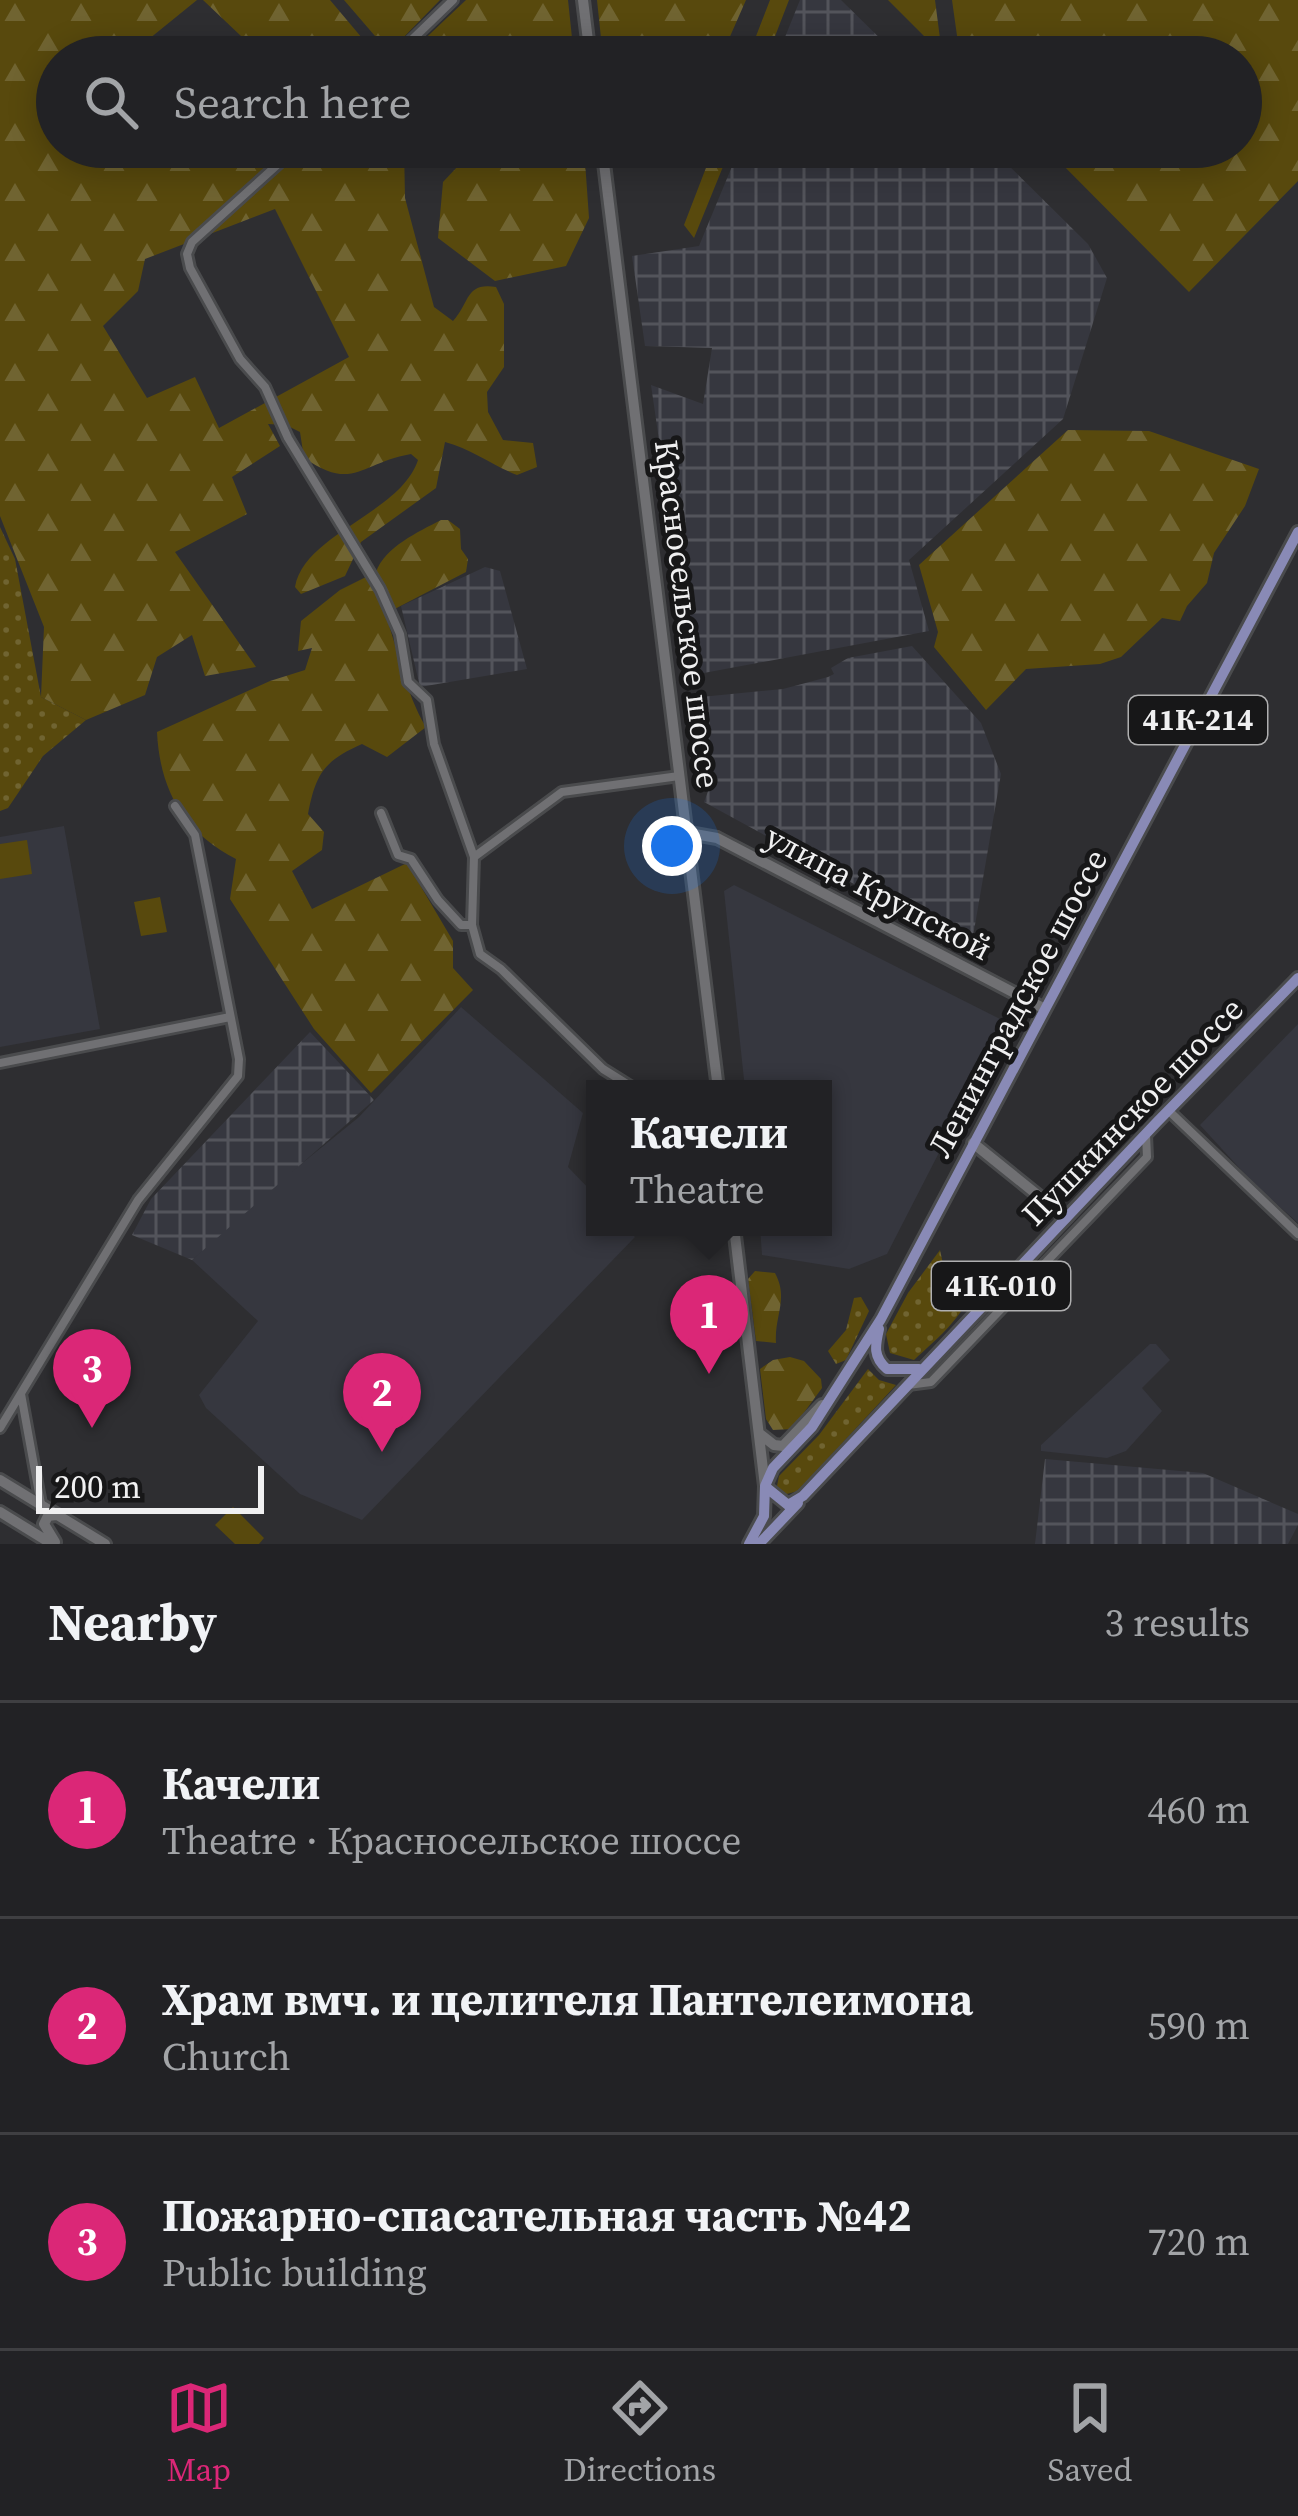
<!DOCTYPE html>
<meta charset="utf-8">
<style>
body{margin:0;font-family:"Source Serif 4",serif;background:#2e2f32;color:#f1f3f6}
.scale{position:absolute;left:36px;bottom:30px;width:228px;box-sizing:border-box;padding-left:12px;border:6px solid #f0f0f1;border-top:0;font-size:33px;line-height:42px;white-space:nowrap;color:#f0f0f1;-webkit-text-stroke:9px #171718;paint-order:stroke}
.you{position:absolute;left:672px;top:846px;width:42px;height:42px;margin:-30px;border:9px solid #fff;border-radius:50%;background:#1a73e8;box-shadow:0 0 0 18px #1a73e833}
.badge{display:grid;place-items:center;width:78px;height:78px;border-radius:50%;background:#db2777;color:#fff;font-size:39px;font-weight:700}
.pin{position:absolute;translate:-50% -99px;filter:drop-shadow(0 3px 6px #0008)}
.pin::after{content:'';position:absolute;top:63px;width:42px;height:36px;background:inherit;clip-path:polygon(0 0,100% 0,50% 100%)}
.popup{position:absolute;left:586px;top:1080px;width:246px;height:156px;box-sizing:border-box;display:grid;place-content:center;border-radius:0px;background:#222225;filter:drop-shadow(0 3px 9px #0005);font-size:39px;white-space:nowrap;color:#a2a4a7}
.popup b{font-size:45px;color:#f1f3f6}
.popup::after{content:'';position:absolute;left:50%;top:100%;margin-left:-24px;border:24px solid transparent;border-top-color:#222225}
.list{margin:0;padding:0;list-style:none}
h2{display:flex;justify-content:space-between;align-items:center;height:156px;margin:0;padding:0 48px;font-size:51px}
h2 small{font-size:39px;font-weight:400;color:#a2a4a7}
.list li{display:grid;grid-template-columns:78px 1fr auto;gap:36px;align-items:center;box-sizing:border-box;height:216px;padding:0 48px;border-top:3px solid #3f3f42}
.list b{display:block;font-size:45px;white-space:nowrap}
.list p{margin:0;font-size:39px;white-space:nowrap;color:#a2a4a7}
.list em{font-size:39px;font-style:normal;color:#a2a4a7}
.icon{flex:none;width:66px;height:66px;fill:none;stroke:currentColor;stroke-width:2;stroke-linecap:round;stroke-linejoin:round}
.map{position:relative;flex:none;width:1298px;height:1544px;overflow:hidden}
.search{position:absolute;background:#222225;box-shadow:0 6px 30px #0003;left:36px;right:36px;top:36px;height:132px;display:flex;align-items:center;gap:30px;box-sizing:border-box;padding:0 42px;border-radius:66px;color:#a2a4a7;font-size:45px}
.sheet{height:804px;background:#222225}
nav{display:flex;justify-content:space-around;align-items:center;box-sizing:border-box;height:168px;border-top:3px solid #3f3f42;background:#222225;font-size:33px;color:#a2a4a7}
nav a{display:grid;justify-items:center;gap:6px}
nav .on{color:#db2777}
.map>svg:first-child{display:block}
.built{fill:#36373f}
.industrial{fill:url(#industrial-grid)}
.grass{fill:url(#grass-dots)}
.forest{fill:url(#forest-firs);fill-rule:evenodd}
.park{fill:#58490d}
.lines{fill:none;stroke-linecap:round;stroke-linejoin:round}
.street-casing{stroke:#4a4b4d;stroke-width:14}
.secondary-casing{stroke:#4a4b4d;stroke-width:16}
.primary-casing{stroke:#4a4b4d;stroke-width:16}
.street{stroke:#707073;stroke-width:8}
.secondary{stroke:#707073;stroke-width:10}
.primary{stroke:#898ab6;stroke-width:10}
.labels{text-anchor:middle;stroke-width:10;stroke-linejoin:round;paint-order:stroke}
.shield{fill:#171718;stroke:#afafb0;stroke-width:3}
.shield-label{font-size:30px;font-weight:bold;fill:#f0f0f1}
.street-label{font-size:33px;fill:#f0f0f1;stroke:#171718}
</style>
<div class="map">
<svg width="1298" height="1544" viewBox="0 0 1298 1544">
<defs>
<pattern id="industrial-grid" width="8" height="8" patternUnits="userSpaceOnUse" patternTransform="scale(3)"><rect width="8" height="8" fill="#36373f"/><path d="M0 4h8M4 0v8" fill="none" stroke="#53545b"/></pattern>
<pattern id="grass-dots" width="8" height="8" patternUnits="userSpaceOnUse" patternTransform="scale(3)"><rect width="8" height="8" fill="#58490d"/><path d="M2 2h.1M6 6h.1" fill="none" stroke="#706431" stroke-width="1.8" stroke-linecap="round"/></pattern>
<pattern id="forest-firs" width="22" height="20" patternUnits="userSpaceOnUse" patternTransform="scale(3)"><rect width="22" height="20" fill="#58490d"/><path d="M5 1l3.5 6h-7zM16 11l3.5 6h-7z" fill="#706431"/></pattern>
</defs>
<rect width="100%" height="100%" fill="#2e2e31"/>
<path class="built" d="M64,826L100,1029L0,1047V837Z
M734,885L1006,1022L887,1254L849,1269L762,1255L760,1227H823V1089H745L724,891Z
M461,1007L583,1113L568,1167L595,1195V1227H625L635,1237L362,1520L300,1494L206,1408L199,1395L258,1321L192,1260L253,1203L359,1117Z
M1298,1024V1223L1254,1184L1200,1125Z
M1150,1344H1156L1170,1360L1142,1388L1162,1411L1126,1451L1107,1458L1041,1451V1445Z"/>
<path class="industrial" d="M800,0H841L899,57H777Z
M740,147H990L1088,244L1107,278L1063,419L909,560L929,631L693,675L651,385L703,404L712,348L645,346L632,256L699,246Z
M485,567L500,571L527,669L420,687L401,606Z
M912,646L981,723L1001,774L971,948L704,802L710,786L701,697L783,689L828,677L834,674L831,668L848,658Z
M310,1032L374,1100L192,1260L132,1235L151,1199Z
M1045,1459L1203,1473L1298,1514V1525L1288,1544H1035Z"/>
<path class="grass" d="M0,527L15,559L41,697L86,720L43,756L8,808L0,811Z
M940,1250L943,1264L956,1270L969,1261C986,1300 940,1336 914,1360L890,1353L886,1334L908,1293Z
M861,1297L869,1311L846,1360L836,1364L828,1351L846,1330L854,1298Z
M868,1369L879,1380L896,1385L798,1491L783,1495L777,1486L779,1476L819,1435Z"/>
<path class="forest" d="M0,0H197L144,43L151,57H57V147H241L264,167L286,147H404L405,198L434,307L453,321C470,303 465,282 496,287L504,304V367L487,392L488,412L503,440L533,443L537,467L517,475C491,465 472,449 445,442L436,488L361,542L345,576L301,594L295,587C304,534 401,513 418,460L411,454C360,463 354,492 304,458L300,432L286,425L268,424L280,446L232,477L247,514L175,552L256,667L205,676L192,635L157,657L145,695L86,720L41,697L44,627L0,516ZM275,209L349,357L219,428L195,377L147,398L103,326L138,291L145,259Z
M203,0H330L378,57H263Z
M344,0H440L402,39L375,36Z
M466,0H568L574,57H413V50Z
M597,0H746L721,57H603Z
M770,0H789L767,57H748Z
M888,0H935L942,54Z
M952,0H1298V181L1189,292L1045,147H1241V57H960Z
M456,147H584L589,218L566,266L495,281L438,238L443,182L459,165Z
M714,147H731L694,238L684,225Z
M1068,430L1149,431L1259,469L1245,506L1214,553L1207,583L1187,606L1180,621L1162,618L1121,657L1100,664L1026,669L986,710L934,647L938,632L919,565Z
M441,520H448L460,529L461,549L468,559L466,572L385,614C399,652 405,692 426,727L387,757L362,744C324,761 316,773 308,814L324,832L322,850L292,871L312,909L407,863L453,941V968L473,990L371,1093L314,1029L230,899L236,859C184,832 160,791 157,732L270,681L305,670L312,648L298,651L301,621L340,590L376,572C385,547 418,532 441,520Z
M755,1271L775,1273C789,1299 774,1316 776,1343L756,1341L748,1279Z
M790,1357L804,1361L821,1379L822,1388L792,1429L773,1430L766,1419L760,1369L773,1360Z"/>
<path class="park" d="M27,840L32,874L0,879V844Z
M160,897L167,932L141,936L134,902Z
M233,1507L264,1538L259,1544H235L215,1525Z"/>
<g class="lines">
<g class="street-casing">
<path id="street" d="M394,57L453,0
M297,147L192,242L187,254L190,268L240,359L265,387L288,438L380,589L400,634L408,682L427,700L434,744L474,857
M381,813L398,855L411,859L438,900L461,925H472
M0,1063L230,1017
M635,1089L603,1069L501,969L480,954L472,925L474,857L562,792L679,776
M1169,1111L1298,1234
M908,1385L931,1382L1147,1157L1146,1135
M21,1394L41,1504
M0,1428L138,1200L238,1076L239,1059L195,835L175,806"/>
</g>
<g class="secondary-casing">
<path id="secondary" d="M583,0L590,57
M602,147L718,1089
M689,833L717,838L1043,1008
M973,1143L1066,1218
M734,1227L765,1486
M760,1434L774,1445L783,1446L822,1405
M0,1480L105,1544
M0,1512L52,1544
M55,1542L44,1524L48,1516L56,1515"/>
</g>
<g class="primary-casing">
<path id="primary" d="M879,1329C875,1346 873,1357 887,1369H919
M767,1488L788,1505L803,1496L1157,1122L1298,978
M749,1544L764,1516L765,1486L773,1468L812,1427L881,1319L1298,532
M759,1544L798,1503"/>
</g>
<use href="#street" class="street"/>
<use href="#secondary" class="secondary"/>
<use href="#primary" class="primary"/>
</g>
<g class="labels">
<g class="shield">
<rect x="1129" y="696" width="138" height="48" rx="9"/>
<rect x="932" y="1262" width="138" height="48" rx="9"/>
</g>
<g class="shield-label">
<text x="1198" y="730">41К-214</text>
<text x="1001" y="1296">41К-010</text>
</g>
<g class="street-label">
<text transform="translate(688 614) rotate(83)" y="12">Красносельское шоссе</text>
<text transform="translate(879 892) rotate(28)" y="12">улица Крупской</text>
<text transform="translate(1017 1003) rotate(-62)" y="12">Ленинградское шоссе</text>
<text transform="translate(1132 1111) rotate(-46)" y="12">Пушкинское шоссе</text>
</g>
</g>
</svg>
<div class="scale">200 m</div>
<div class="you"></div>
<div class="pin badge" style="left:709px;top:1374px">1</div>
<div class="popup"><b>Качели</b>Theatre</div>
<div class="pin badge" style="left:382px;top:1452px">2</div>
<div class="pin badge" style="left:92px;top:1428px">3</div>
<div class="search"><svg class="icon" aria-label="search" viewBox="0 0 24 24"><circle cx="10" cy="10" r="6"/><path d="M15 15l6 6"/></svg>Search here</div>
</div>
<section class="sheet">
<h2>Nearby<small>3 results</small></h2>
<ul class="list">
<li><span class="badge">1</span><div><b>Качели</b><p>Theatre · Красносельское шоссе</p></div><em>460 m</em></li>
<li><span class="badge">2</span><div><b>Храм вмч. и целителя Пантелеимона</b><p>Church</p></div><em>590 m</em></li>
<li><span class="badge">3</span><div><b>Пожарно-спасательная часть №42</b><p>Public building</p></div><em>720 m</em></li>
</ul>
</section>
<nav>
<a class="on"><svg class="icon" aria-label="map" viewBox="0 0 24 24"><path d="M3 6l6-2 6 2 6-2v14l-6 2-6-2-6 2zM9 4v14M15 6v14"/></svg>Map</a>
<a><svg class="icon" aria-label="directions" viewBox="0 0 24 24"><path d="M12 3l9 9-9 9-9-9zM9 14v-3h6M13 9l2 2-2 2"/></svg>Directions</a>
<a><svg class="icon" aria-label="saved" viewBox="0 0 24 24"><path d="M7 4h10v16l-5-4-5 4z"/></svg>Saved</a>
</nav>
